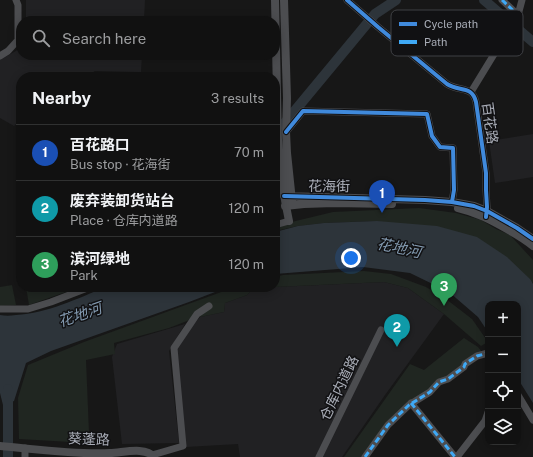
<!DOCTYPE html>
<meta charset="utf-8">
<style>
body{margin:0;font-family:"Public Sans","Noto Sans SC",sans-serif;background:#1a1a1a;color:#f1f3f6}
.controls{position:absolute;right:12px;bottom:12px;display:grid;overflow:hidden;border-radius:8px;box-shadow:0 2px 10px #0003}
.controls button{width:36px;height:36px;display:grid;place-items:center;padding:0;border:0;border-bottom:1px solid #303131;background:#111;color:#f1f3f6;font:20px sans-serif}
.you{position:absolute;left:351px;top:258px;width:14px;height:14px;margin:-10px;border:3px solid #fff;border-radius:50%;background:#1a73e8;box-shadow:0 0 0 6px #1a73e833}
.badge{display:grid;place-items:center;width:26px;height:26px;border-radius:50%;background:#76787f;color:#fff;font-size:13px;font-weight:700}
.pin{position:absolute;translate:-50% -33px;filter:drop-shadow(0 1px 2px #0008)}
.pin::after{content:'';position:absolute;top:21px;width:14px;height:12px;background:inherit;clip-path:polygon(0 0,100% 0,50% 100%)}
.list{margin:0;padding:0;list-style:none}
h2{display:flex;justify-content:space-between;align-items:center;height:52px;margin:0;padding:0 16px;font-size:17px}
h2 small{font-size:13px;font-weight:400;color:#9c9d9f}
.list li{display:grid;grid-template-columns:26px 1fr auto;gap:12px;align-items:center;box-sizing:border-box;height:56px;padding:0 16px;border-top:1px solid #303131}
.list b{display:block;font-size:15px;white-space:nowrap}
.list p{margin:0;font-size:13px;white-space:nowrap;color:#9c9d9f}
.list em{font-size:13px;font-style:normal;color:#9c9d9f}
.icon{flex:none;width:22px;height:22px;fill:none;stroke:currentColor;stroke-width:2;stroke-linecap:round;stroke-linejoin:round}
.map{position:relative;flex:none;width:533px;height:457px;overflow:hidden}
.search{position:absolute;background:#111;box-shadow:0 2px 10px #0003;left:16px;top:16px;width:264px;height:44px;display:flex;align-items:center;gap:10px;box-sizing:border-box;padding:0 14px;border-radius:16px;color:#9c9d9f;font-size:15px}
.panel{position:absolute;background:#111;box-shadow:0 2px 10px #0003;left:16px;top:72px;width:264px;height:220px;border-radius:16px}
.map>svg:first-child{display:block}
.built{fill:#212123}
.green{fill:#202621}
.water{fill:#2d343a}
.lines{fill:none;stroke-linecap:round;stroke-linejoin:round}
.river{stroke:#2d343a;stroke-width:10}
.minor{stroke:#4c4d50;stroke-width:7}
.tertiary{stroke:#4c4d50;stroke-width:8}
.quiet{stroke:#3fa9f5;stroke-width:3;stroke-dasharray:6 3;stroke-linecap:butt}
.cycleway-casing{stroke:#111113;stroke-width:6}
.cycleway{stroke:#408adc;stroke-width:4}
.labels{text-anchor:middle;stroke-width:3;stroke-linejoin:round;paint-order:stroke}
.street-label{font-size:14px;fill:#a9adb7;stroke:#111113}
.water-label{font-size:15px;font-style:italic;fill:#839ab0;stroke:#111113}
.key{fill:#111113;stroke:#3f4044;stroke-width:1}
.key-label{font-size:11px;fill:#a9adb7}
</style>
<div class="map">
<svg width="533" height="457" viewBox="0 0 533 457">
<rect width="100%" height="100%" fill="#171717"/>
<path class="built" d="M26,0H145L144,21H26Z
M21,48V55H142L141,72L95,71L84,77H21V119L14,126L0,118V60Z
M533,134V177L495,183L489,141Z
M384,282L408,288L444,314L385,395L342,457H240L238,444L186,447L174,348L200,317L224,312L225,303L247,295L254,288Z
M185,324L169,351L179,443L122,444L112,357L117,344Z"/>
<path class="green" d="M419,208L456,213L481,220L496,229L510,235L533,260V283L531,280L377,221L324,223L298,226L276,231L275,226L333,212Z
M364,271L391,274L426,287L446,299L472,319L488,342L481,346L444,314L408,288L384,282L275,287V277L283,275Z
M12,285L16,305L0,306V287Z
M26,287H80L29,305Z
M235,287H274L254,288L247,295L225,303L224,312L200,317L208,307L187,321L169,328L114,343L115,354L86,360L89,433L105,444L19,439L18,398L28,365L84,342Z
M464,338L478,347L482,352L401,410L362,457H344L410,364L424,370Z"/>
<path class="water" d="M377,221L437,226L477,237L507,257L531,280L533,284V403L518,379V304H488V332L478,317L449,292L410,273L363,267L275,274V232L298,226L324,223Z
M106,287H228L189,302L51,351L26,363L14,401L3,405L0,393V315C5,316 10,316 16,315C48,313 76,299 106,287Z"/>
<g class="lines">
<path class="river" d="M484,0L533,42
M283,125L375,14L396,0
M8,389V457"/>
<path class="minor" d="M347,0L378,27L447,84C459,92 472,85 476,102L486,173V190L487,207L486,215
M502,0L518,15
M0,56L8,51L18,40V5L16,0
M471,92L518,15L522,0
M286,132L303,111L427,114L432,136L440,147L453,148L454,190L452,202
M275,225L289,221
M0,309H28L51,302L90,287
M518,395L533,420
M411,403L455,457
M152,455L183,446L174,348L197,314L209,306
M25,457V448
M319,457L381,330
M365,457L388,425L409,405L430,392L439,382L448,379L464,367L465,364L477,356L488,353
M457,457L485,421L488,412"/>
<path class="tertiary" d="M275,0L278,140C280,167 283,194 289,221
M284,0L287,98L286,132L287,153L292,201
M284,196L425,200L452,202L474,206L487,211L517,228L533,239
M285,206L304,204L334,203L392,204
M458,208C476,212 491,220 507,229C516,234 525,239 533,246
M0,446C35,449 75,455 110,453C122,453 145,446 154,457"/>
<path class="quiet" d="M502,0L518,15
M411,403L455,457
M365,457L388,425L409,405L430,392L439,382L448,379L464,367L465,364L477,356L488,353"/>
<g class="cycleway-casing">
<path id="cycleway" d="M347,0L378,27L447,84C459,92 472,85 476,102L486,173V190L487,207L486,217
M286,132L303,111L427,114L432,136L440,147L453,148L454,190L452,202
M284,196L425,200L452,202L474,206L487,211L517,228L533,239"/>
</g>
<use href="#cycleway" class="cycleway"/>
</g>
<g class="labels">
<g class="street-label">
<text transform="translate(490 123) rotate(82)" y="5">百花路</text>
<text transform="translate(329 186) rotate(1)" y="5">花海街</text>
<text transform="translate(339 388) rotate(-64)" y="5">仓库内道路</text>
<text transform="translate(89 439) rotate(2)" y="5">葵蓬路</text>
</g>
<g class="water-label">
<text transform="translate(399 248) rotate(12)" y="5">花地河</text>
<text transform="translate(80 315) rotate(-19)" y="5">花地河</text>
</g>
</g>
<rect x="391" y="10" width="132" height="46" rx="6" class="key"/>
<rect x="399" y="22" width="18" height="4" fill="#408adc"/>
<rect x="399" y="40" width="18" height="4" fill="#3fa9f5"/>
<g class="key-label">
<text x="424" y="28">Cycle path</text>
<text x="424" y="46">Path</text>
</g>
</svg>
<div class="controls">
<button>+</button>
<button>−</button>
<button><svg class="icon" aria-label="locate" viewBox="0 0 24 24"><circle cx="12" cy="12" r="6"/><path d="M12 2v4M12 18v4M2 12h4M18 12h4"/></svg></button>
<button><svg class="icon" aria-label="layers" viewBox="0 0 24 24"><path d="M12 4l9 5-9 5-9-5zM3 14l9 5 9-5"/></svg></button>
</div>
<div class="you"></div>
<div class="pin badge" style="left:382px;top:213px;background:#1a4fb4">1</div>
<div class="pin badge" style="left:397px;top:347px;background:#0f9aa8">2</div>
<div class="pin badge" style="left:444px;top:306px;background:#2e9e5b">3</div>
<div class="search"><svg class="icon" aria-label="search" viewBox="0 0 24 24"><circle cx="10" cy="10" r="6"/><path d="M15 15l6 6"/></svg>Search here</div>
<section class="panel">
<h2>Nearby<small>3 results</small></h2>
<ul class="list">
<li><span class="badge" style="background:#1a4fb4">1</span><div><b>百花路口</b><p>Bus stop · 花海街</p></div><em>70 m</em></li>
<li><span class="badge" style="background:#0f9aa8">2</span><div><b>废弃装卸货站台</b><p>Place · 仓库内道路</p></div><em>120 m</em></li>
<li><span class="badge" style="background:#2e9e5b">3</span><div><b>滨河绿地</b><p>Park</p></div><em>120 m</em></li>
</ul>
</section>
</div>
